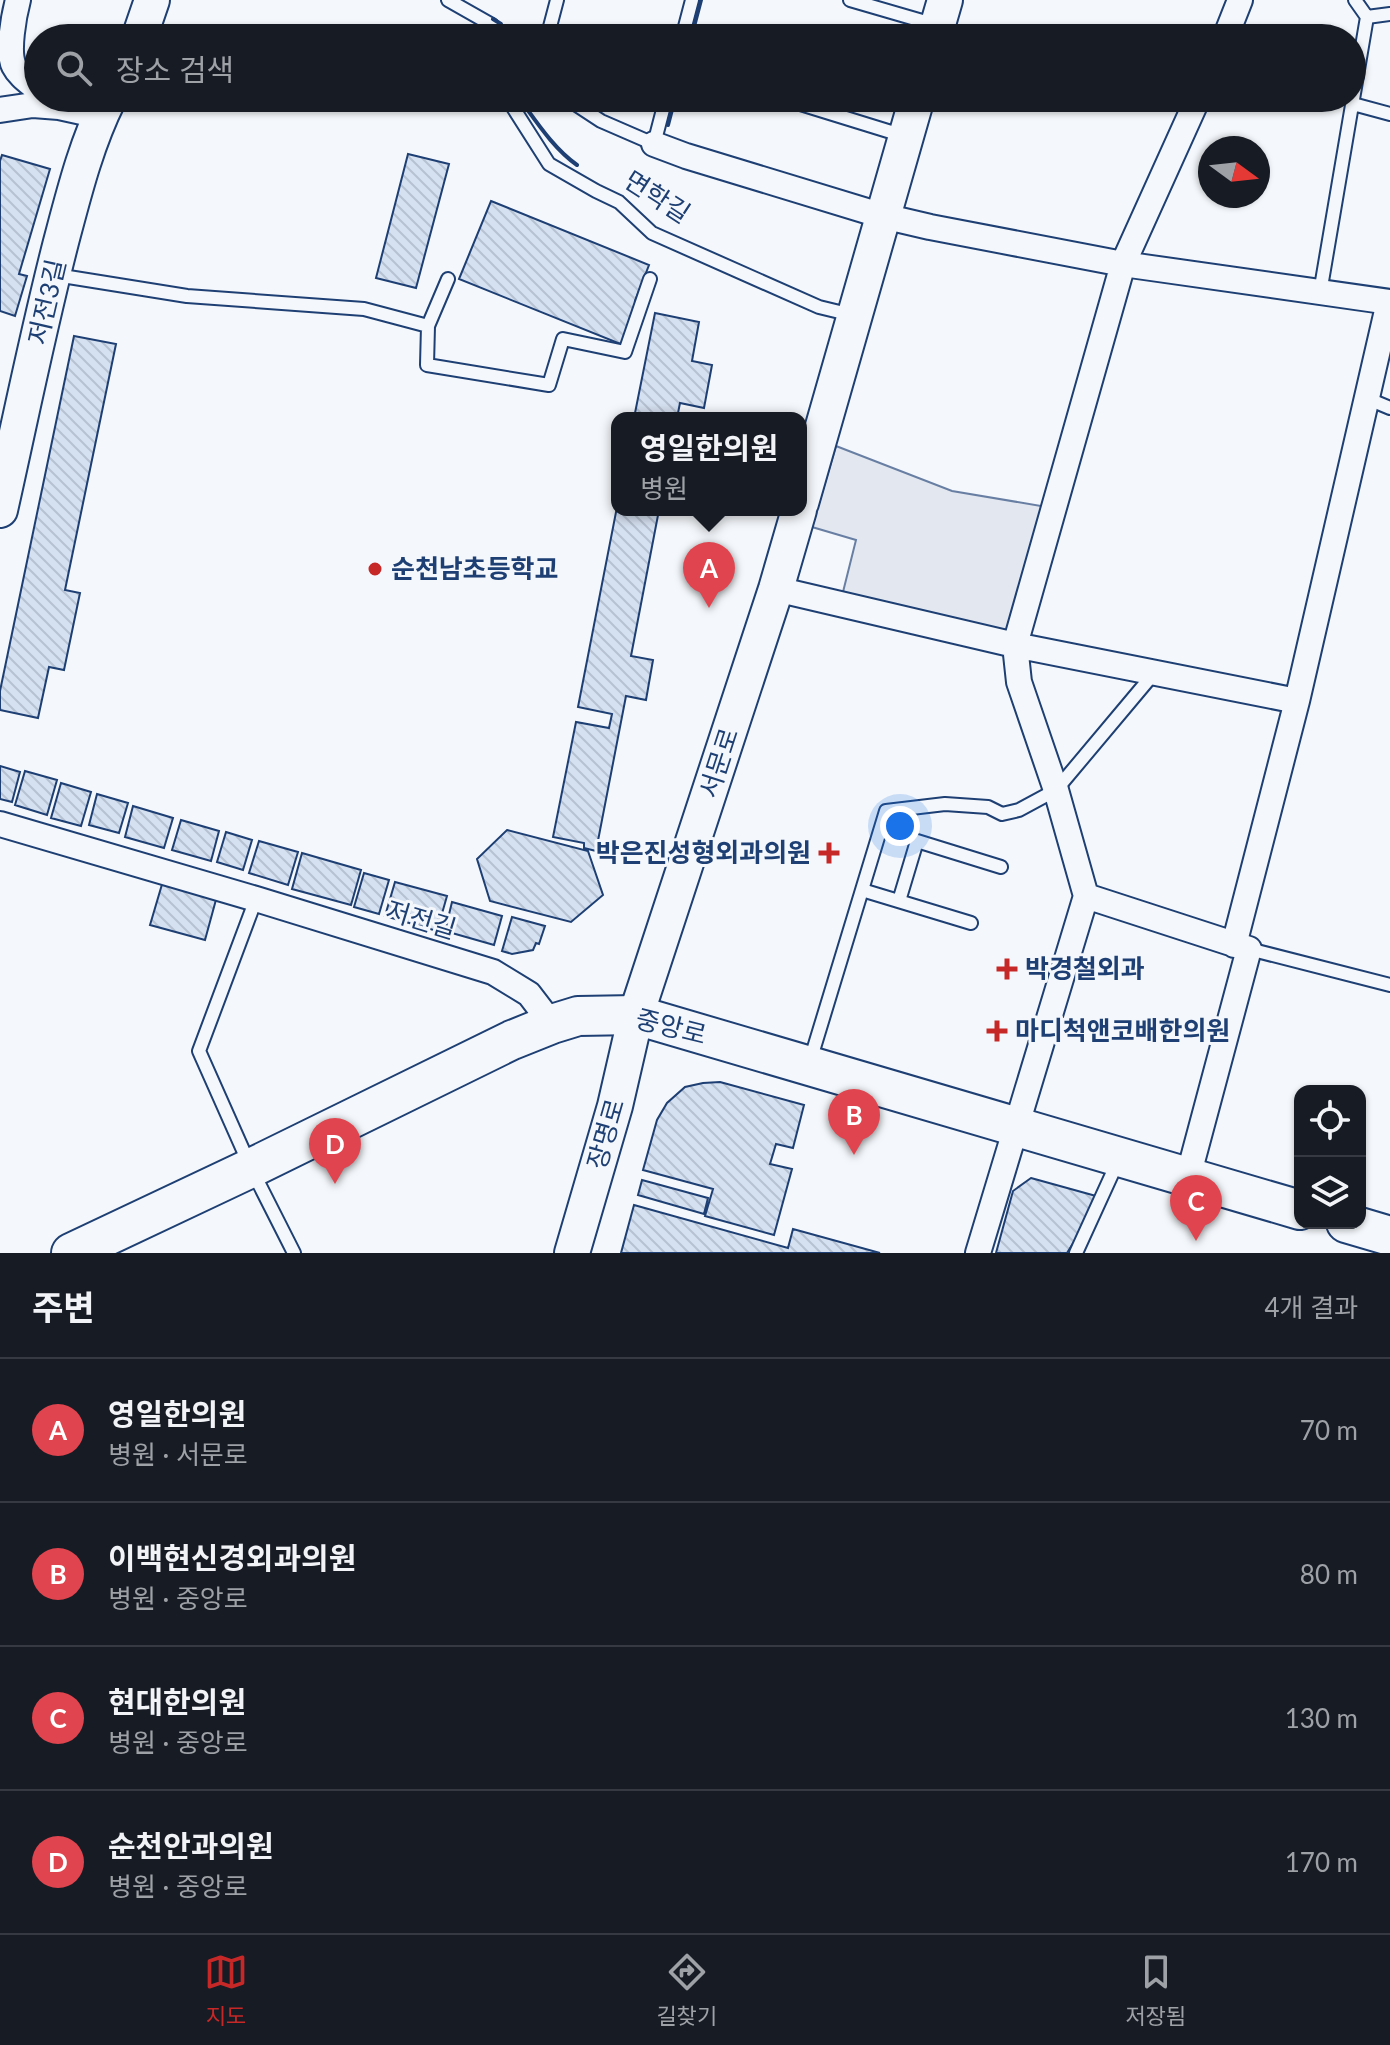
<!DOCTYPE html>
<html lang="ko">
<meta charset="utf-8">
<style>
body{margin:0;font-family:Lato,"Noto Sans KR",sans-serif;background:#242831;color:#f1f3f6}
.controls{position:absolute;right:24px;bottom:24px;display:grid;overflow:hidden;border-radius:16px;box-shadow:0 2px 6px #0004}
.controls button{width:72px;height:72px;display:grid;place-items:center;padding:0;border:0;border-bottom:2px solid #363941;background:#171b24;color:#f1f3f6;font:40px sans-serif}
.compass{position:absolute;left:1198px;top:136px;width:72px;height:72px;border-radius:50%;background:#171b24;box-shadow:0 2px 6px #0004;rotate:105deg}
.you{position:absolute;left:900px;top:826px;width:28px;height:28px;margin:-20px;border:6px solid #fff;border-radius:50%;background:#1a73e8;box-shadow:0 0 0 12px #1a73e833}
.badge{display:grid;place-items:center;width:52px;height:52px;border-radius:50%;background:#c62828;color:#fff;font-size:26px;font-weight:700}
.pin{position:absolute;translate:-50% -66px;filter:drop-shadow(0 2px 4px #0008)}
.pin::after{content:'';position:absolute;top:42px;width:28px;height:24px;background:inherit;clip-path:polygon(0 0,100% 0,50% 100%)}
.popup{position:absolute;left:611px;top:412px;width:196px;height:104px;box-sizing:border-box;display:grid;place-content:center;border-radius:16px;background:#171b24;filter:drop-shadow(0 2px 6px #0005);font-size:26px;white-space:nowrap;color:#9ea1a6}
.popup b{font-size:30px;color:#f1f3f6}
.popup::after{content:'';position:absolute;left:50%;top:100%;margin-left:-16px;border:16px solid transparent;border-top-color:#171b24}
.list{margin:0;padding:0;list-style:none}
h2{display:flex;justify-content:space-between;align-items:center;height:104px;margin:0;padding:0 32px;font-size:34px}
h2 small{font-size:26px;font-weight:400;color:#9ea1a6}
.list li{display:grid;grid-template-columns:52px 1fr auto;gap:24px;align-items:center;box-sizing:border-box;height:144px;padding:0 32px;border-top:2px solid #363941}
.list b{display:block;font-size:30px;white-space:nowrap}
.list p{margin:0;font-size:26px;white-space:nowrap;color:#9ea1a6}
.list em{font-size:26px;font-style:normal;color:#9ea1a6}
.icon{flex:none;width:44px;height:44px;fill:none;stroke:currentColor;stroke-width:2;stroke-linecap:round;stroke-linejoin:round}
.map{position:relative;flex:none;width:1390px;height:1253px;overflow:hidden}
.search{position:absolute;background:#171b24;box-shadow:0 2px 6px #0004;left:24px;right:24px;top:24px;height:88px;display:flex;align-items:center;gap:20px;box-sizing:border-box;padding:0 28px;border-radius:44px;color:#9ea1a6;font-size:30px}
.sheet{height:680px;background:#171b24}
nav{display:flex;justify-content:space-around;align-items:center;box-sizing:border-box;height:112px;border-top:2px solid #363941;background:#171b24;font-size:22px;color:#9ea1a6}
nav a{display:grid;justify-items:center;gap:4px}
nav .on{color:#c62828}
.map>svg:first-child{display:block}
.parking{fill:#e3e8f0;stroke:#687fa3;stroke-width:2}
.building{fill:url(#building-back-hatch);stroke:#1d3f73;stroke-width:2}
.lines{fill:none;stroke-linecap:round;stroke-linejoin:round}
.lane-casing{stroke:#1d3f73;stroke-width:16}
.street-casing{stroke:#1d3f73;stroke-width:28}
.secondary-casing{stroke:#1d3f73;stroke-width:38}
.primary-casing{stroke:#1d3f73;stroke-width:42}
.lane{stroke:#f4f7fb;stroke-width:12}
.street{stroke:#f4f7fb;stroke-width:24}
.secondary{stroke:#f4f7fb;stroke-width:34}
.primary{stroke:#f4f7fb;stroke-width:38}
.wall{stroke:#1d3f73;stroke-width:4}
.poi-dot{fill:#c62828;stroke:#f4f7fb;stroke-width:3}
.labels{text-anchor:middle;stroke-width:6;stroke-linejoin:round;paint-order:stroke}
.street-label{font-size:26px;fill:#1d3f73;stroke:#f4f7fb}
.poi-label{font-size:26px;font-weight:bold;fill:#1d3f73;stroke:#f4f7fb;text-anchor:start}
</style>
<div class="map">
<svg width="1390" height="1253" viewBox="0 0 1390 1253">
<defs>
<pattern id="building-back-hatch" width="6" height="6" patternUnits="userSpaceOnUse" patternTransform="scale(2)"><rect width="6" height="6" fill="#d5e0f0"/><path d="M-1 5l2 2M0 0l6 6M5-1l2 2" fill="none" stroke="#b6c1d1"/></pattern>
</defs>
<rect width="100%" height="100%" fill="#f4f7fb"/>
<path class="parking" d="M836,446L952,491L1047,507L1011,634L843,592L856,540L812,527Z"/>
<path class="building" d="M408,154L449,164L416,288L376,278Z
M2,155L50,169L19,274L27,276L15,316L0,311V161Z
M491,201L649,265L635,301L646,306L623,345L459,279Z
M655,313L699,322L692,361L712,365L704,408L680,403L677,418H634Z
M74,336L116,344L65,590L80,593L64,670L49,667L38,718L0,710V691Z
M617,507V510H659L631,656L653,660L646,700L626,696L596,851L584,848V843L553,837L576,722L609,728L612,714L578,707Z
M0,766L20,772L12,802L0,799Z
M25,771L57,780L47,815L15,805Z
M61,783L91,792L81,826L51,818Z
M97,794L128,803L119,833L89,825Z
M133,806L173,818L164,848L125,837Z
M181,820L219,831L211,861L172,850Z
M507,830L588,851L603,895L571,922L490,901L477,859Z
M226,832L252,840L243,870L217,862Z
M259,841L298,852L288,885L249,873Z
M302,853L361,870L351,905L292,889Z
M364,873L389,880L379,914L354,907Z
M163,881L217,896L205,940L150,925Z
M395,882L447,896L437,931L385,916Z
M452,902L502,916L494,945L445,931Z
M512,917L545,926L539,944L536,943L533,950L512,954L502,951Z
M720,1082L804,1105L793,1148L776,1144L770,1164L792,1169L774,1235L705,1216L713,1189L643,1170L657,1120L667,1103L685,1087L703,1083Z
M1031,1178L1096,1196L1092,1213L1067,1253H996L1013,1191Z
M642,1180L708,1198L704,1214L638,1195Z
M634,1205L788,1248L793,1229L880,1253H621Z"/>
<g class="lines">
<g class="lane-casing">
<path id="lane" d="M448,0L492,25L493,38
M850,0L936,25
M1367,17L1390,14
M547,38L557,0
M682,38L692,0
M507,98L549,164L596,191L619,202L652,233L819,307L852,315
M566,98L601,121L654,144L666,98
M781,98L904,136
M1353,104L1390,114
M56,275L187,296L364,309L428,326L448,279
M1320,293L1367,17L1355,0
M428,326L427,365L549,385L563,339L625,352L650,279
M1366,398L1390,408
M862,890L971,923
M256,899L199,1051L251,1168L294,1253
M899,901L917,841L1001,867
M1249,949L1390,985
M810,1061L886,811L945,804L988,807L1002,814L1019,810L1056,790L1155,672
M1076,1253L1118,1161"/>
</g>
<g class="street-casing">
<path id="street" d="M18,0C14,15 7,52 14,66C19,76 30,83 38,90
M1225,38L1240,0
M0,110L33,105L59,107L100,116
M654,144L686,156L883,216L930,227L1123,264L1390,302
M776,589L1015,645L1123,264L1198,98
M1297,701L1389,302
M0,824L256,899L493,972L529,994L552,1024
M1086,896L1249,949L1188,1177
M978,1253L1086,896L1056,790L1019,682L1015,645L1297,701L1234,945"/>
</g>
<g class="secondary-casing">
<path id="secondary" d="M139,38L152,0
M934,38L945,0
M801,503L917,98
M0,510C20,421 38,331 61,242C74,193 86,144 109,98
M572,1253L615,1106L636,1015L776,589L799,510"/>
</g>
<g class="primary-casing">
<path id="primary" d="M1346,1223L1390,1236
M71,1253L251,1168L512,1040L552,1024L578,1016L636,1015L1300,1210"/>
</g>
<use href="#lane" class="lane"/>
<use href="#street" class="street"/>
<use href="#secondary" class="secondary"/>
<use href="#primary" class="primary"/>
<path class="wall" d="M493,19L501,24V38
M691,38L701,0
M519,98C536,121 553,148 577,165
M668,125L675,98"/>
</g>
<g class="poi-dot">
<circle cx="375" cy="569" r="8"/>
<path d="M825 841h8v8h8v8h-8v8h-8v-8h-8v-8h8z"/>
<path d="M1003 957h8v8h8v8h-8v8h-8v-8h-8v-8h8z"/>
<path d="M993 1019h8v8h8v8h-8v8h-8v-8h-8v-8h8z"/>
</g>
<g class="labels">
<g class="street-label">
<text transform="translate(657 197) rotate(33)" y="9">면학길</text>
<text transform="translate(47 302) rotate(-77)" y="9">저전3길</text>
<text transform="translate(719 763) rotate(-72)" y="9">서문로</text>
<text transform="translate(421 920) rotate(17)" y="9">저전길</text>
<text transform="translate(671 1027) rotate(14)" y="9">중앙로</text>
<text transform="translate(606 1134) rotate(-74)" y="9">장명로</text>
</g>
<g class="poi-label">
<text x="391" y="578">순천남초등학교</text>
<text x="811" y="862" text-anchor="end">박은진성형외과의원</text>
<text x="1025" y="978">박경철외과</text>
<text x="1015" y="1040">마디척앤코배한의원</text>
</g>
</g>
</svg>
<div class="controls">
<button><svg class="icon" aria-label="locate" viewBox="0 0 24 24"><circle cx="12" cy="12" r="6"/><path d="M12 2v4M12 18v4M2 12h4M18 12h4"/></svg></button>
<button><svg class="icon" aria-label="layers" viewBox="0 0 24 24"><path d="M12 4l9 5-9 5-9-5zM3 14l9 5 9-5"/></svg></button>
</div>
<svg class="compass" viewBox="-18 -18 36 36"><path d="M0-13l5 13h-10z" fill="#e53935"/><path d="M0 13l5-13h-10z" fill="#9ea1a6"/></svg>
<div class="you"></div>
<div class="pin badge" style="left:709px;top:608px;background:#e0444e">A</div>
<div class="popup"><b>영일한의원</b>병원</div>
<div class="pin badge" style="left:854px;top:1155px;background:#e0444e">B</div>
<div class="pin badge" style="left:1196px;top:1241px;background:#e0444e">C</div>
<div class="pin badge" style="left:335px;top:1184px;background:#e0444e">D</div>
<div class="search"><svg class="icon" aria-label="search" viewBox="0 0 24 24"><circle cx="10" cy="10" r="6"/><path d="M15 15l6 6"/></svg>장소 검색</div>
</div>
<section class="sheet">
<h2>주변<small>4개 결과</small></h2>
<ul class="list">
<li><span class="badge" style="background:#e0444e">A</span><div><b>영일한의원</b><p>병원 · 서문로</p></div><em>70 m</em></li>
<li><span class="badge" style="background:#e0444e">B</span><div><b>이백현신경외과의원</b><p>병원 · 중앙로</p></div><em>80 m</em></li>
<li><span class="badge" style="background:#e0444e">C</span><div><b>현대한의원</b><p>병원 · 중앙로</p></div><em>130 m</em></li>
<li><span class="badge" style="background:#e0444e">D</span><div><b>순천안과의원</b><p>병원 · 중앙로</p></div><em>170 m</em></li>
</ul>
</section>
<nav>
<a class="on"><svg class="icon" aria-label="map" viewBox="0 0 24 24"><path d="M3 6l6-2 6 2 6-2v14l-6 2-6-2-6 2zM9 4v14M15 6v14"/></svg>지도</a>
<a><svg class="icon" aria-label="directions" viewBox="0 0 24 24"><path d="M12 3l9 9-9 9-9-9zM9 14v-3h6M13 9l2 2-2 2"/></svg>길찾기</a>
<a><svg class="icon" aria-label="saved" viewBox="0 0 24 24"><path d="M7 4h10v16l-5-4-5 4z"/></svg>저장됨</a>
</nav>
